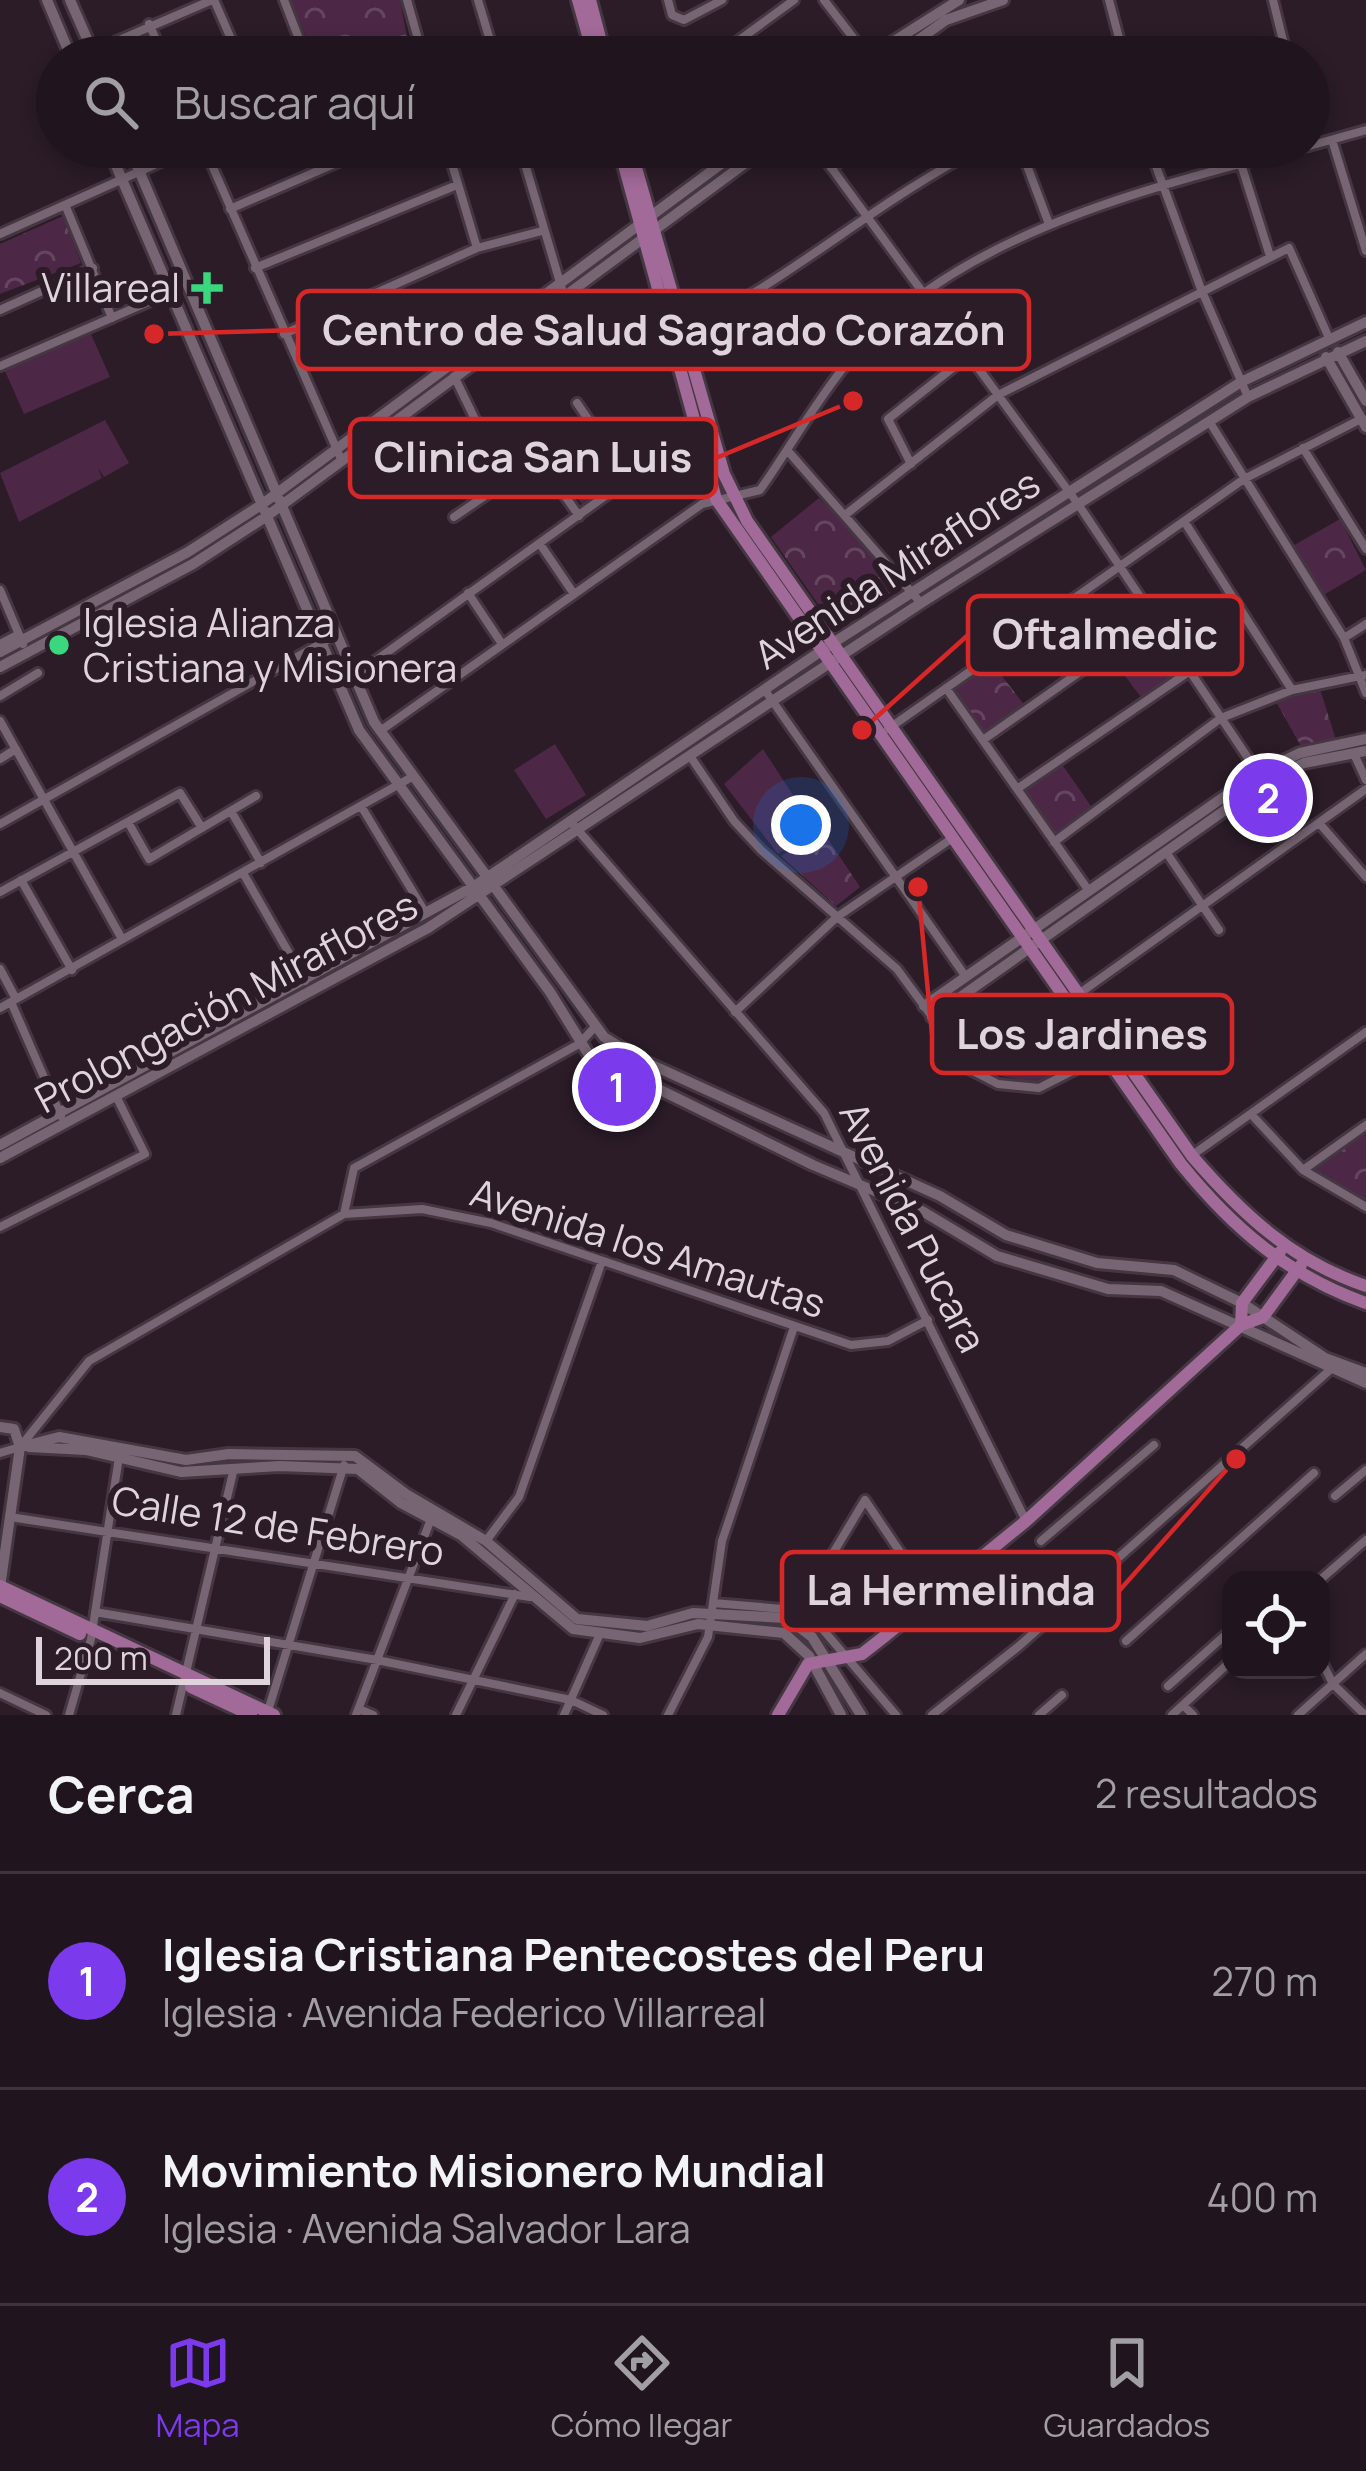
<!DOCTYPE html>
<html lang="es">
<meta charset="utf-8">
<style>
body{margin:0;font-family:Manrope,sans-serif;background:#281e27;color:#f1f3f6}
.controls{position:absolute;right:36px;bottom:36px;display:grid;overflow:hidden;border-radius:24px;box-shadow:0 6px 18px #0003}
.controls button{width:108px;height:108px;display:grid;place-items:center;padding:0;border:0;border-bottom:3px solid #3d343c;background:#20151e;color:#f1f3f6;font:60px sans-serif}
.scale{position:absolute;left:36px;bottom:30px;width:234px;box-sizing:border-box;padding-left:12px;border:6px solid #dfd4dc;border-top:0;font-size:33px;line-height:42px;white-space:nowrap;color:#dfd4dc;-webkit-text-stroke:9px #2b1c28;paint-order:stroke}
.you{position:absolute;left:801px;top:825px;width:42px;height:42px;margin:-30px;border:9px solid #fff;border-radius:50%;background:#1a73e8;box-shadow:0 0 0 18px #1a73e833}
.badge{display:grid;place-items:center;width:78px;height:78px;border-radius:50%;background:#7c3aed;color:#fff;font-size:39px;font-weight:700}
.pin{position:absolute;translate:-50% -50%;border:6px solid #fff;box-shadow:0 3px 12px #0006}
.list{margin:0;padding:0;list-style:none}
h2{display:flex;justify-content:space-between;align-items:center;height:156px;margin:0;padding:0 48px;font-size:51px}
h2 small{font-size:39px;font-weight:400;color:#a29fa4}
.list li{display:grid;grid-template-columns:78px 1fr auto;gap:36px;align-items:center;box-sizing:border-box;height:216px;padding:0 48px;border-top:3px solid #3d343c}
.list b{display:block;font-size:45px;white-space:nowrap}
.list p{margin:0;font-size:39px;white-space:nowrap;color:#a29fa4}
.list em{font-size:39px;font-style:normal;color:#a29fa4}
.icon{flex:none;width:66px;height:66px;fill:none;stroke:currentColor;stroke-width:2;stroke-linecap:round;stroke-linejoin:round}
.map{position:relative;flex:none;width:1366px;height:1715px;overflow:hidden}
.search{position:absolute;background:#20151e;box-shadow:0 6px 18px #0003;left:36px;right:36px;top:36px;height:132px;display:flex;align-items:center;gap:30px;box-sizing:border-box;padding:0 42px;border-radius:66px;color:#a29fa4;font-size:45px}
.sheet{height:588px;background:#20151e}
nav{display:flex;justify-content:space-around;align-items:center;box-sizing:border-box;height:168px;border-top:3px solid #3d343c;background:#20151e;font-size:33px;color:#a29fa4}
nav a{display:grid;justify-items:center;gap:6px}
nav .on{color:#7c3aed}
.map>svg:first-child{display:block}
.park{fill:url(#park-crowns)}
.pitch{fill:#4c2846}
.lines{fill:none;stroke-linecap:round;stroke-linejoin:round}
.street-casing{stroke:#443742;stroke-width:14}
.secondary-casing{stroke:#443742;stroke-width:16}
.primary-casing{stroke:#443742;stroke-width:18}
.street{stroke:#776573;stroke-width:8}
.secondary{stroke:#776573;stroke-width:10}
.primary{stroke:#a26a98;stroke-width:12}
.poi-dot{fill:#3ad77f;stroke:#2b1c28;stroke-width:4.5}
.labels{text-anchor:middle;stroke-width:12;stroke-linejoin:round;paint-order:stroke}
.poi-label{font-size:39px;fill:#dfd4dc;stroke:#2b1c28;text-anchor:end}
.street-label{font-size:39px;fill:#dfd4dc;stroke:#2b1c28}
.leader{fill:none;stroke:#d62828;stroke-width:4.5}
.callout-dot{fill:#d62828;stroke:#2b1c28;stroke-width:4.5}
.callout{fill:#2b1c28;stroke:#d62828;stroke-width:4.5}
.callout-label{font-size:42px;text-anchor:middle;font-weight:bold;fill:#dfd4dc}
</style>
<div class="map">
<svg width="1366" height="1715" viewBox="0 0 1366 1715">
<defs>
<pattern id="park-crowns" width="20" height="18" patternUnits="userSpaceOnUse" patternTransform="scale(3)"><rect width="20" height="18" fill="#4c2846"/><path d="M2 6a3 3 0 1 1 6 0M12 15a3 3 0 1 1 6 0" fill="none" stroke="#654660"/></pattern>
</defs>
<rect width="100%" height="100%" fill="#2b1c28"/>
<path class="park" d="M290,0H400L410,53L315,57Z
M63,216L81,263L0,294V244Z
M588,433L618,478L582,504L547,458Z
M819,498L904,584L835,628L771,537Z
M1340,519L1366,570L1320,597L1291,547Z
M1151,627L1182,670L1143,700L1109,654Z
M989,659L1025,706L983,736L949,685Z
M1320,689L1336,740L1302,748L1275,700Z
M1061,763L1093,809L1055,837L1022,789Z
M822,830L860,887L836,906L781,856Z
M1065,1007L1097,1052L1038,1083L976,1071Z
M1366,1124V1205L1309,1168Z"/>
<path class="pitch" d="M91,334L110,377L24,414L5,371Z
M105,420L129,463L104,477L98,468L102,478L19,522L0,473Z
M555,744L586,795L546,819L514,770Z
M763,749L815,829L778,854L724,784Z"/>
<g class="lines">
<g class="street-casing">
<path id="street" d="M214,0L239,57
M284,0L306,57
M407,0L423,57
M478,0L495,57
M668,0L672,15L684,20L722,0
M824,0L868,57
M1109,0L1124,57
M1273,0L1287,57
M149,24L164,57
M1037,55L1049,57
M80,57L212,0
M716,57L794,0
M1242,57L1284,45
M1332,140L1366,251
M1309,146L1366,130
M204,147L341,459
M447,147L477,248
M520,147L564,296
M816,147L1078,504L1260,776
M1020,147L1049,224
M1149,147L1201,289L1248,397
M1241,164L1270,256
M831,168L862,147
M66,207L112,318
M230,209L373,147
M0,234L194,147
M255,268L457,185
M0,310L93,268
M684,331C790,281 878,199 983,147
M284,334L477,248L542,231
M0,366L169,293
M454,376L506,483
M577,403L629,479
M1209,421L1344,638L1366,693
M1303,448L1366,549
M787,450L921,603
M539,459L579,516
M911,464L888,419L969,355
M845,515L998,395L1289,248L1329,338
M454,517L591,423
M1184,521L1292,690
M540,544L574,594
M0,590L23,644
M468,593L502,644
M1344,638L1366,624
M0,644L19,634
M354,676L629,479L698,439
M946,688L1089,891
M764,689L966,977
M0,696L38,673
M0,721L122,939
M888,729L1244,479L1361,419
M380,731L702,504L760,490C790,448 815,402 848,362C956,233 1149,188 1304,147
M983,740L1155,619
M1354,754L1366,780
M690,756L734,821L761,850L897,969L971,1070L998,1084L1039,1088L1104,1055
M0,759L16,749
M1017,789L1190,671
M361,806L425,912
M231,811L261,863
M570,821L824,1113L1026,1521
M128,822L149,859L256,796
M0,824L336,635
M1320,824L1366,877
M1054,842L1221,718L1292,690L1366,675
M1166,852L1219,930
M243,873L305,981
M21,880L72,970
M0,892L180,793L202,828
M0,969L16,999
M11,1002L61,1116
M0,1008L412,777
M735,1012L837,917L954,837
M972,1070L1366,789
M1251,1114L1303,1170L1366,1207
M1191,1156L1366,1032
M1303,1170L1366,1125
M344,1214L422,1209L491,1223L851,1345L888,1341L928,1320
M0,1227L145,1154L116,1096
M0,1453L20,1447L89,1361L344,1214L354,1168L579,1044L594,1028
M1335,1496L1366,1470
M10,1517L530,1597
M486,1541L519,1497L602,1261
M1041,1541L1154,1445
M1320,1580L1366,1540
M713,1603L807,1611L896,1715
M800,1608L865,1500L931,1598
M95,1612L377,1660L571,1700L603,1715
M1126,1641L1314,1473
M1321,1660L1333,1684L1365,1715
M1168,1686L1231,1630
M0,1693L46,1715
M1183,1705L1193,1715
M359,1709L373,1715
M267,1714L344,1465
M69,1715L91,1639L119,1457
M176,1715L234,1468
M356,1715L431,1519
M456,1715L515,1594
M564,1715L599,1636
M668,1715L708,1637L722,1541L794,1327
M932,1715L1019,1646L1331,1369
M1039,1715L1062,1695
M1172,1715L1231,1661
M1298,1715L1366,1654"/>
</g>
<g class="secondary-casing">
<path id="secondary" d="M47,0L71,57
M70,0L95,57
M869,57L959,0
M894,57L946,20L1003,0
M108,147L359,730L550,992L589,1055L813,1165L922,1211L997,1256L1108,1289L1161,1291L1366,1383
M129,147L374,722L604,1037L641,1060L940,1196L1006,1235L1097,1263L1174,1270L1242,1303L1325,1358L1366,1373
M1338,352L1366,401
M1326,357L1366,427
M0,652L188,552L261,505L744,147
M0,667L193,564L267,516L767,147
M924,1006L1258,773L1300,753L1366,739
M932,1017L1272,777L1304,763L1366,751
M0,1145L473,887L833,643L1241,382L1366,322
M0,1158L428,928L921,603L1248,397L1366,341
M0,1427L14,1429L20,1447L0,1587
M20,1447L59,1437L186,1460L229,1454L355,1456L406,1494L486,1541L577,1619L647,1626L693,1613L787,1618L812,1637L861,1715
M29,1447L86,1450L181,1472L280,1466L358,1469L401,1503L461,1535L573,1629L640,1638L698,1624L784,1633L809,1656L841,1715"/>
</g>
<g class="primary-casing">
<path id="primary" d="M578,0L594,57
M590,0L605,57
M619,147L716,499L1181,1164C1233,1228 1287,1275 1366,1303
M630,147L724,474L747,521L1192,1156C1242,1214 1292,1261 1366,1286
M1241,1325L1242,1303L1280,1252
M0,1586L274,1715
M0,1596L80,1634
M191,1687L251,1715
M778,1715L808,1664L862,1654L885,1636L1026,1521L1241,1325L1263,1317L1301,1265"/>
</g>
<use href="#street" class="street"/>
<use href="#secondary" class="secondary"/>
<use href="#primary" class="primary"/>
</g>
<g class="poi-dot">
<path d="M201 270h12v12h12v12h-12v12h-12v-12h-12v-12h12z"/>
<circle cx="59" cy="645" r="12"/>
</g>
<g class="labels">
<g class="poi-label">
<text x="180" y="302">Villareal</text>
<text x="83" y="637" text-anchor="start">Iglesia Alianza<tspan x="83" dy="45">Cristiana y Misionera</tspan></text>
</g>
<g class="street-label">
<text transform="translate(897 569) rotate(-33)" y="14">Avenida Miraflores</text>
<text transform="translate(226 1002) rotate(-28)" y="14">Prolongación Miraflores</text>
<text transform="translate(913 1227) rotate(63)" y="14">Avenida Pucara</text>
<text transform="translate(648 1248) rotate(18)" y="14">Avenida los Amautas</text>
<text transform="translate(278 1526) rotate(9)" y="14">Calle 12 de Febrero</text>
</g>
</g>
<path class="leader" d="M154 334L298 330M853 401L716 458M862 730L968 635M918 887L932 1034M1236 1459L1119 1591"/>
<g class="callout-dot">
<circle cx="154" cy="334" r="12"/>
<circle cx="853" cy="401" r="12"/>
<circle cx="862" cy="730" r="12"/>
<circle cx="918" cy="887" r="12"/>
<circle cx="1236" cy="1459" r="12"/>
</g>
<g class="callout">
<rect x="298" y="291" width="731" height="78" rx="12"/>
<rect x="350" y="419" width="366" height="78" rx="12"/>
<rect x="968" y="596" width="274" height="78" rx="12"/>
<rect x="932" y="995" width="300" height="78" rx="12"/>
<rect x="782" y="1552" width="337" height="78" rx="12"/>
</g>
<g class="callout-label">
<text x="664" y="345">Centro de Salud Sagrado Corazón</text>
<text x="533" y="472">Clinica San Luis</text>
<text x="1105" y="649">Oftalmedic</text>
<text x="1082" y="1049">Los Jardines</text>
<text x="951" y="1605">La Hermelinda</text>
</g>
</svg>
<div class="controls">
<button><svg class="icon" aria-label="locate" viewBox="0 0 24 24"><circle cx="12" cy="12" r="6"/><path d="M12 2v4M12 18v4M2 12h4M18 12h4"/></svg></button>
</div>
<div class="scale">200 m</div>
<div class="you"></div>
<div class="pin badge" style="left:617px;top:1087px">1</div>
<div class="pin badge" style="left:1268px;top:798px">2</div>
<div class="search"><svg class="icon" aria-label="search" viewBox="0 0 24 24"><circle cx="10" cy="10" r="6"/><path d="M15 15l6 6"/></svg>Buscar aquí</div>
</div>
<section class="sheet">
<h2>Cerca<small>2 resultados</small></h2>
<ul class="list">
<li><span class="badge">1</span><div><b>Iglesia Cristiana Pentecostes del Peru</b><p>Iglesia · Avenida Federico Villarreal</p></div><em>270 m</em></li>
<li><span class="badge">2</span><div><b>Movimiento Misionero Mundial</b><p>Iglesia · Avenida Salvador Lara</p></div><em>400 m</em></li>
</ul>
</section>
<nav>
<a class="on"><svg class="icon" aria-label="map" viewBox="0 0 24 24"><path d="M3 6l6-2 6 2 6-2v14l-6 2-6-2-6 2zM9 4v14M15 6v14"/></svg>Mapa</a>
<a><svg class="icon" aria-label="directions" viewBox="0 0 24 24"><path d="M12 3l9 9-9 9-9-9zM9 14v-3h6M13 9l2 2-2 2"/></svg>Cómo llegar</a>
<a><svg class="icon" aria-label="saved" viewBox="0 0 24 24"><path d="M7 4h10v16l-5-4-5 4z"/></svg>Guardados</a>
</nav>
